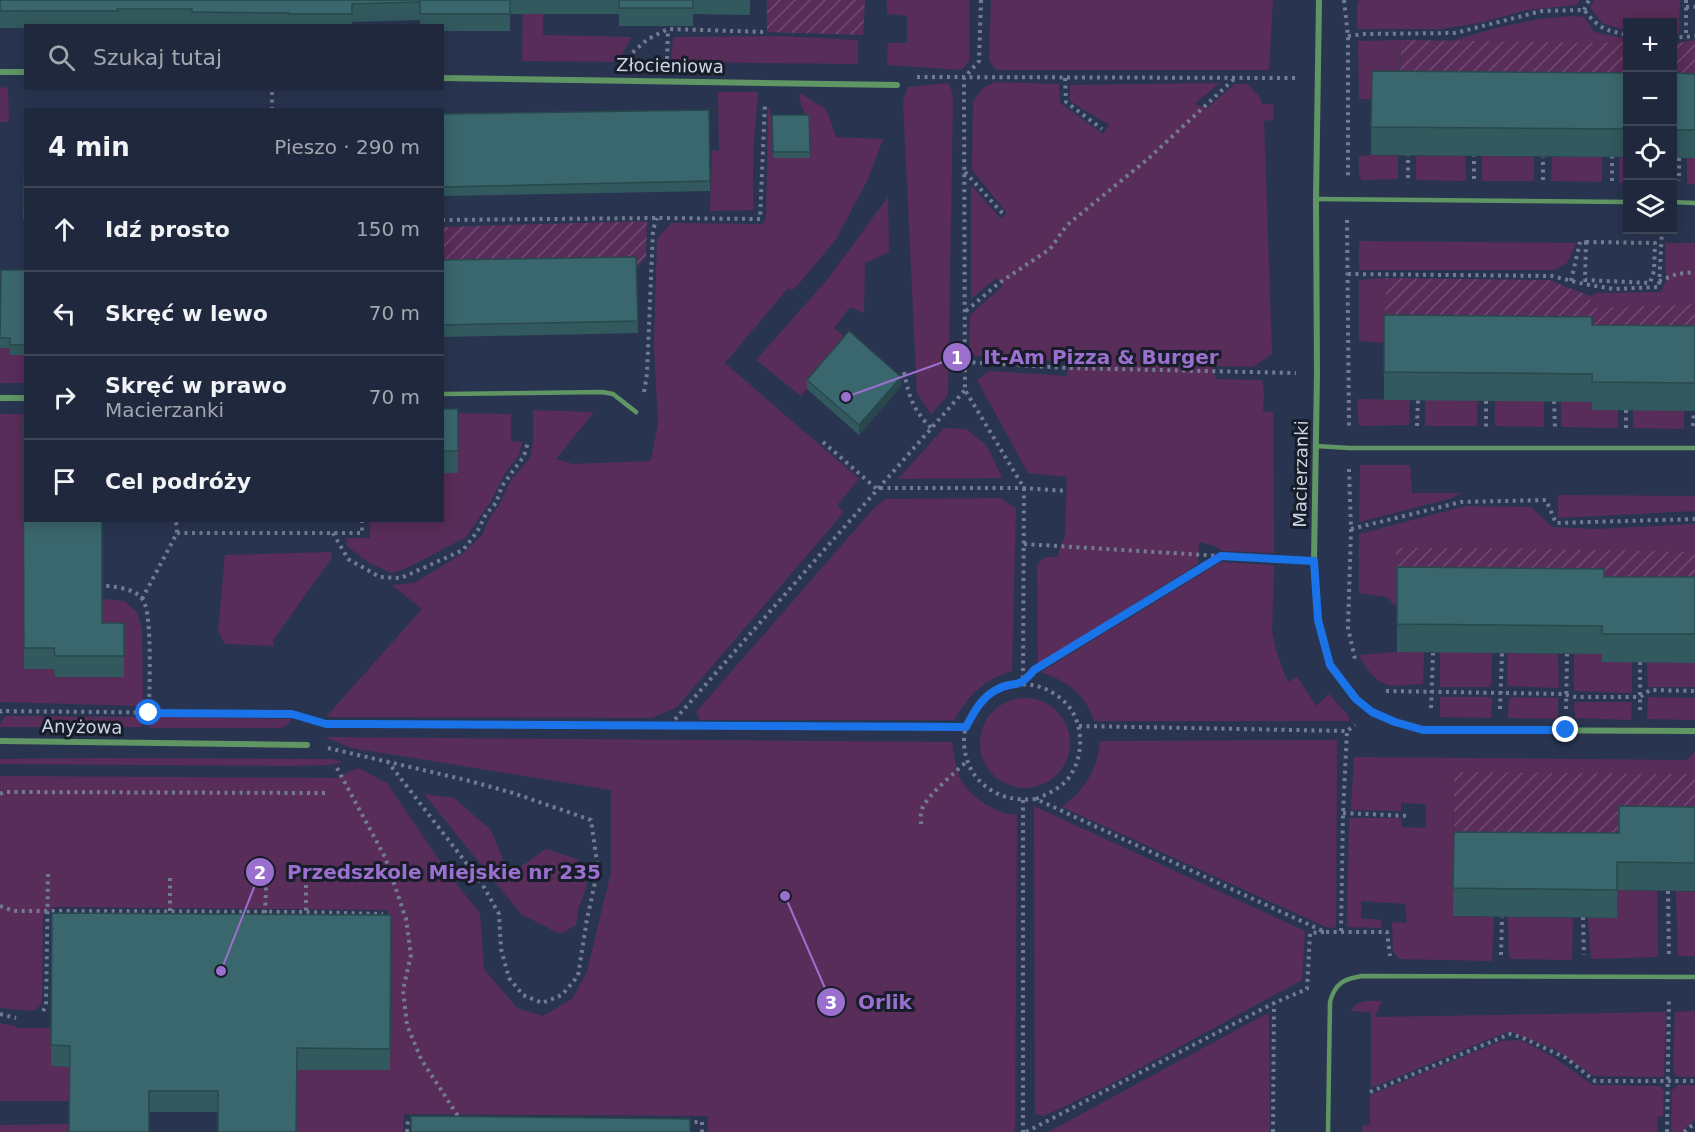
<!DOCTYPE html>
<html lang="pl">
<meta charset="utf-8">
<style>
body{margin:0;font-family:"DejaVu Sans",sans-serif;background:#273043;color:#f1f3f6}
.controls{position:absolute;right:18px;top:18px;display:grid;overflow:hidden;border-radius:0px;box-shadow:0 3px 15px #0003}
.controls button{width:54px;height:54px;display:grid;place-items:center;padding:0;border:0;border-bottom:2px solid #3c4456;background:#1f283c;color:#f1f3f6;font:30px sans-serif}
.stop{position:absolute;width:18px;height:18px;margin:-14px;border:4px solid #1a73e8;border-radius:50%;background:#fff}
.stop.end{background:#1a73e8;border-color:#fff;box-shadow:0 2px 6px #0008}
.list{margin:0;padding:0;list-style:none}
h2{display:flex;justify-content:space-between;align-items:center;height:78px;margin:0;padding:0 24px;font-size:26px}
h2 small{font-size:20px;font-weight:400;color:#a1a6af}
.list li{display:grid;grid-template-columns:39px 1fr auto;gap:18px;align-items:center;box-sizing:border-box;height:84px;padding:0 24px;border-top:2px solid #3c4456}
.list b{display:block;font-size:22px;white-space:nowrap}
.list p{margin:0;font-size:20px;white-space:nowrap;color:#a1a6af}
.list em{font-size:20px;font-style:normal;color:#a1a6af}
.icon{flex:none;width:33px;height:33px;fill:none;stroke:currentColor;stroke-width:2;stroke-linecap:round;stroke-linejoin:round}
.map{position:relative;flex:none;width:1695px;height:1132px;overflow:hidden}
.search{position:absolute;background:#1f283c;box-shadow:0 3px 15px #0003;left:24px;top:24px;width:420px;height:66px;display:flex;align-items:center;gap:15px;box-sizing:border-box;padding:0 21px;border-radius:0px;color:#a1a6af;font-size:22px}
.panel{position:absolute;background:#1f283c;box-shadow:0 3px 15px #0003;left:24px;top:108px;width:420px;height:414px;border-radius:0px}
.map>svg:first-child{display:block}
.green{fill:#592d5a}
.garden{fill:url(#garden-furrows)}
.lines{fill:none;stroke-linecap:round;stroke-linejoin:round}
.path{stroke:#717b92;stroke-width:4;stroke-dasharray:3 4.5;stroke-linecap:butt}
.service{stroke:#609663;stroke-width:4.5}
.minor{stroke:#609663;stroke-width:6}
.wall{fill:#32595e}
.shaded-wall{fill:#29484c}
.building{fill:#3a676d;stroke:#29484c;stroke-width:1.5}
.route{stroke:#1a73e8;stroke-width:8}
.labels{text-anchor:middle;stroke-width:6;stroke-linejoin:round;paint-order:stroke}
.street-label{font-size:18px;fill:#ccd4e5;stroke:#171d29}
.leader{fill:none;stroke:#9b6fce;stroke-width:2}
.callout-dot{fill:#9b6fce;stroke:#171d29;stroke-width:2}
.mark-label{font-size:18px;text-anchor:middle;font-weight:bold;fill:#fff}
.callout-label{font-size:20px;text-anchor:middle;font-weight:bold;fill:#9b6fce;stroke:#171d29;stroke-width:6;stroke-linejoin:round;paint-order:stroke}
</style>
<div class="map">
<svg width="1695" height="1132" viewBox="0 0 1695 1132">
<defs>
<pattern id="garden-furrows" width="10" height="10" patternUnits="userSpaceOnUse" patternTransform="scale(1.5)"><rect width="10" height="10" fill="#592d5a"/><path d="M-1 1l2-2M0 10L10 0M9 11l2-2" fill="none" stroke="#704b72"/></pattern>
</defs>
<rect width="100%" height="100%" fill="#293550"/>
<path class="green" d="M523,0H543V35L632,37L617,62L522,61Z
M887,0H969V61L961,70L887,65L888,43H907V16L887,14Z
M991,0H1273L1269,70H996L989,60Z
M1360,0H1580L1577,5L1527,10L1479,23L1440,29H1357V3Z
M1594,0H1680L1679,34L1673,35L1672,22H1628L1627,31L1602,23L1590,7Z
M1576,16L1584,17L1594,32L1628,39L1627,43L1453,41C1493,28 1534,17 1576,16Z
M777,36L858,40V64L671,62L673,37Z
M1401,40L1399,99H1359L1358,41Z
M995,82L1059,84L1060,103L1103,134L1109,125L1070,101V85L1219,83L1195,104L1207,108L1235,84H1247L1260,97L1262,104H1273V120L1264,121L1272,354L1253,367L1212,366L1216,379L1262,380L1264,394L1263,411L1273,412L1274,553L1223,551L1215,546L1199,542L1198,564L1038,664L1037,564L1046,557H1057L1065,535L1067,477L1028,473L977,380L989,371L1067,376L1068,362L975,356L969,348L970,315L1003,286L996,278L971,299V185L1001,219L1007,213L972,170L973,102L983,88Z
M949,83L953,96L948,395L931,414L917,393L903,100L908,87Z
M0,87L8,88L9,122H0Z
M718,92H758L753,153V210L710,211L712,150L719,151Z
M799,93L826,109L836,137L883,139L867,181L836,239L798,285L792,290L788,288L725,363L859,479L837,505L844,512L677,707L652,718L326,717L422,609L392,585L414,583L462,554L482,535L490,517L499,505L511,480L530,458L533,442V410L594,412L556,459L573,464L651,461L658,423L654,346L657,239L671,223L762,224L766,219L768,106L772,121L773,158L809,121L801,105Z
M1371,155L1398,156V179L1362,180L1359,175V156Z
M1416,156H1465L1466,181L1416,180Z
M1482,156L1534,157V181H1482Z
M1552,157H1602V182L1551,181Z
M1619,157H1627V183H1619Z
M1687,158H1695V184H1687Z
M888,197L889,252L865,263L864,313L850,307L834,328L849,340L801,396L756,360L827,280Z
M1359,241L1576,243L1567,263L1554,270H1359Z
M1665,243H1695V304L1592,308L1590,296L1597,293L1661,292L1666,281Z
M1386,278L1384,343L1359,341V280Z
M0,346H10L25,355V383H0Z
M1357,399L1410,400L1409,425L1359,426Z
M1425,400H1477V426H1425Z
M1495,401H1544V427L1495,426Z
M1561,401L1592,402V410H1618L1617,428L1561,427Z
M1633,410H1684V429L1633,428Z
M443,413L511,414V441L522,442L519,455L505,473L491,501L466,537L409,567L392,573L369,563L347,546L346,538H370V521L442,520Z
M0,414H25V439H23L26,520L24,540V669H54L55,677L102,644V609L93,598L124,601L137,612L142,631L143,706L0,702Z
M944,428L966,429L987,446L1002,478L898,479Z
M1360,465H1410L1412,493H1460L1452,498L1359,522Z
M1558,495L1695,496V511L1558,518Z
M1000,498L1016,508L1012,671C983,679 970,695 954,720H700L696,712L876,506L886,499Z
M1466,506L1531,507L1552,527L1595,529L1695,524V553L1396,548L1397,607L1386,597L1359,593V534Z
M332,552L331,559L273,640L274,646L225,644L218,631L225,555Z
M1221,562L1274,565L1272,632L1278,657L1288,682L1297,677L1316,706L1329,694L1348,715L1350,721H1094C1085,693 1068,682 1041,672Z
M1397,652H1424L1423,684C1412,684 1399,687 1389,685C1376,683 1364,666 1359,655Z
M1440,652L1492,653L1491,687H1440Z
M1508,653L1558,654L1559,688L1507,686Z
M1574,654H1602V662H1632V693L1574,691Z
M1647,662L1695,663V687H1648Z
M1440,697H1492L1491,718L1440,717Z
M1509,697L1558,698V719L1508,718Z
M1648,697L1695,698V720L1647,719Z
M980 743a45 45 0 1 1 90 0a45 45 0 1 1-90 0Z
M1574,702H1632L1631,720L1575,718Z
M5,716L142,717V727H0V724Z
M150,717L291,719L290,723L282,728H150Z
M325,737L952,742C954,754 955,768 961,780C971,798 997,814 1017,815L1015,1132H708V1116L404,1114L403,1132H296L297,1070H390L391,936L387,910L53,907L43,915L42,1004L34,1011L0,1008V776L336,778L358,768L387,783L450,876L480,913L484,969L517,1008L543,1016L572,999L587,972L611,872V790L351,748Z
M1337,740L1336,928L1326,927L1062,807C1085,790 1097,770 1100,741Z
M1695,752V774L1454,772L1453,916L1494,917L1492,961L1399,959L1393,951L1392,922L1407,923L1405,904L1361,901V918L1381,920V928L1347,927L1349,818H1402L1401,827L1426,828V804L1401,803V811L1351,810L1354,757L1687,760Z
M104,758L330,759L344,762L329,765L290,766L0,764V759Z
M424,794L454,798L491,830L510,876L523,865L546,849L577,859L587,885L578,910L576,925L560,934L521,914Z
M1034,806L1305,931L1302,980L1111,1084L1044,1116L1035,1114Z
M1617,890L1657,891L1658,957L1591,959L1588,918H1617Z
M1676,891L1695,892V956H1678Z
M1508,917L1573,918L1572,960L1509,959Z
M1364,1001H1382L1375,1017L1666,1012L1664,1077L1594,1076L1556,1050L1509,1031L1371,1088V1012L1351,1011L1354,1006Z
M1695,1011V1077H1677L1673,1071L1675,1012Z
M1269,1014L1270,1132H1048L1264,1015Z
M0,1023L16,1026V1028H51V1066L70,1067L69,1101H0Z
M1521,1040L1553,1057L1593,1085L1660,1086L1664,1091L1663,1116L1657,1117V1132H1362L1363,1125H1370V1095L1501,1041Z
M1679,1085H1695V1120L1681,1132H1671L1672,1090Z
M69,1124V1132H0V1125Z"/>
<path class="garden" d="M767,0H865L863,35L767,32Z
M1401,40L1627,43V101L1400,96Z
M1695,40V102L1673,101L1672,44Z
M647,221L646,256L636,269L443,272L442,227Z
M1386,278L1549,280L1590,296L1592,308L1695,304V354L1384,343Z
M1396,548H1496L1695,552V605L1397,595Z
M1454,772L1695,774V835L1454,860Z"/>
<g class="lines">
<path class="path" d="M981,0L979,61L964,78L965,390L1024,488L1023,684
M1344,0L1348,36V177
M1686,0V37
M1686,7H1695
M1584,10L1589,0
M1348,36L1364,34L1455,33L1542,11L1584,10C1600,29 1604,30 1628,35
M1672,38L1695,36
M629,59L632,53L648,39L668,29L767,32
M667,59L668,29
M917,77L1297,78
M1065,78L1066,102L1102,129
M272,110V88
M1679,158V181
M965,172L1004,215
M1408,178V155
M1474,179V156
M1543,180V157
M1612,181V157
M442,220L657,218L760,219L765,104
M1347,220L1349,426
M1586,242L1655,243L1654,271L1650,283L1585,280Z
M1348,274L1552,276L1584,284L1613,289L1659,287L1662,230
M1571,281L1580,242
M1659,281L1677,274L1695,272
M966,311L999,283L1050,249L1067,225L1149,158L1234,79
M965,362L1067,368L1296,373
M904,372C909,397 913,410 932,429
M644,392L647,374L653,230L657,218
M1486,401V427
M1554,401L1555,428
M1626,410V428
M1417,426L1418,400
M1693,426L1694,411
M823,442L878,490
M1349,469L1351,529L1348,628L1355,659
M880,488H1024L1067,491
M1351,529L1461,502L1546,500L1556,523L1695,519
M177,533H362V520
M333,533L348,559L380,577L401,578L463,550L477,532L486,514L496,503L502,486L524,456L528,442
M1024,544L1221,556
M99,585C113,587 134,587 143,600C153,616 149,690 149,713
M142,599L177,533L176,520
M1023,683L1034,670L1221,556L1293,560
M1386,691L1563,694L1576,697H1640L1650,690L1695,691
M1431,708L1433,653
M1500,709L1502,653
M1566,709L1567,654
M1640,710V662
M0,713L1,711L292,714L326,724L361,725L966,727
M670,725L965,390
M1079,726L1347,731L1355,725
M328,748L466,780L513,793L591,820L598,869L587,919L578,976L562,995L542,1003L523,995L509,978L501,949L499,914L481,882L388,762
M337,768L385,857L406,919L411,955L403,990L407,1025L421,1059L460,1119
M0,794L4,792L326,793
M1036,799C1049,793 1062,788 1070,776C1087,750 1083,712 1056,695C1043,686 1029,682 1013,686C937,701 953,808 1036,799L1325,932H1387L1390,956
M1023,800V1132
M1343,813L1409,816
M921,824C921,820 920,813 922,809C929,793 954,774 967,761
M306,870V914
M1668,891L1669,957
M0,906L14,911H47L306,912L383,914
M170,911V875
M265,913L267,866
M1583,917L1584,955
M1341,931L1343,813L1347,731
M1501,955L1502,917
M43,1011L46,1006L48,874
M0,1014L16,1018
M1370,1092L1510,1034L1521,1037L1566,1058L1595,1081H1695
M687,1122H702V1132
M407,1132L408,1120H416
M1026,1132L1274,1003L1307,989L1310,933L1324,932
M1273,1132L1274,1003
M1667,1132L1669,998
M1684,1132L1695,1123"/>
<path class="service" d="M1316,199L1628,202
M1672,202L1695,203
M442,394L602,392L613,394L636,412
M1316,446L1349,448H1695
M1328,1132L1330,1002C1335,983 1344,979 1362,976L1695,977"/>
<path class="minor" d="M1319,0L1316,199L1317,373L1314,561L1318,620L1330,665L1355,699L1372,712L1395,722L1423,730L1695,731
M0,72H26
M442,78L897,85
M0,398H26
M0,741L307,745"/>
</g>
<path class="wall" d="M0,0H750V15L693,14V26H619V14H510V31H442V26H420V20L352,22V26H26V28H0Z
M1372,71L1628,73V157L1371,155Z
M1672,73L1695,74V158H1672Z
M442,114L710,181V191L442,196Z
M772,115H809L810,158H773Z
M24,172H26V219H23Z
M636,257L638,333L442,337V260Z
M26,270V355H10V348H0V287Z
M1384,315L1592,325L1695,326V411L1592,410V402L1384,400Z
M807,380L901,386L859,435L807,389Z
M442,409H458V473H442Z
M23,418L102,623H124V677H55L54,669H24Z
M1397,567L1604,577H1695V663L1602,662V654L1397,652Z
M1695,807V891L1617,890V918L1453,916L1454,832L1619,833Z
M52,913L391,915L390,1070H297L218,1112H149L70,1067L51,1066Z"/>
<path class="shaded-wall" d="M901,377V386L859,435V425Z"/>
<path class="building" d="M0,0H510V14H420V2L352,4V14H289V13L192,12V9H117L118,11H0Z
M619,0H693V8H619Z
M1372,71L1628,73V129L1371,127Z
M1672,73L1695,74V130H1672Z
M709,110L710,181L442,187V114Z
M772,115H809L810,152H773Z
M24,172H26V208H23Z
M636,257L638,321L442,325V260Z
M1,270H26V345H10V338H0Z
M1384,315L1592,317V325L1695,326V383L1592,382V374L1384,372Z
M849,331L901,377L859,425L807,380Z
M442,409H458V451H442Z
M23,418H26V520H102V623H124V656H55L54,648H24Z
M1397,567L1604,569V577H1695V634H1602V626L1397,624Z
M1619,806L1695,807V863L1617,862V890L1453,888L1454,832L1619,833Z
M52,913L391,915L390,1049L297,1048L296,1132H218V1091H149V1132H69L70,1046L51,1045Z
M411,1116L690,1119V1132H411Z"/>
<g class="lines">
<path class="route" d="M149,713L292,714L326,724H361L966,727C974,712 981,698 996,690C1015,679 1016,692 1034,670L1221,556L1314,561L1318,620L1330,665L1356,699L1372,712L1395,722L1423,730H1566"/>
</g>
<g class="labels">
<g class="street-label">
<text transform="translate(670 66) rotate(1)" y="6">Złocieniowa</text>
<text transform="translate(1301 474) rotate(-89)" y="6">Macierzanki</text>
<text transform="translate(82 727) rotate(1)" y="6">Anyżowa</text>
</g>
</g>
<path class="leader" d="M846 397L957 357M221 971L260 872M785 896L831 1002"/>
<g class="callout-dot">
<circle cx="846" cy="397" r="6"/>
<circle cx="221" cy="971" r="6"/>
<circle cx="785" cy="896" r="6"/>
<circle cx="957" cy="357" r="15"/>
<circle cx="260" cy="872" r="15"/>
<circle cx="831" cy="1002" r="15"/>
</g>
<g class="mark-label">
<text x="957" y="364">1</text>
<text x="260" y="879">2</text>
<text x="831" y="1009">3</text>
</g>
<g class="callout-label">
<text x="1101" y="364">It-Am Pizza &amp; Burger</text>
<text x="444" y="879">Przedszkole Miejskie nr 235</text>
<text x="885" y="1009">Orlik</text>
</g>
</svg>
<div class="controls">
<button>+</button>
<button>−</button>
<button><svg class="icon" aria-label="locate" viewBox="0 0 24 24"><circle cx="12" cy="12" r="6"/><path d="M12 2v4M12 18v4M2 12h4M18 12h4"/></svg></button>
<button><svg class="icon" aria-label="layers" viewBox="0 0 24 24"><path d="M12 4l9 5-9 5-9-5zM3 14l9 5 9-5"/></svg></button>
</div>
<div class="stop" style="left:149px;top:713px"></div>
<div class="stop end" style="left:1566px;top:730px"></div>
<div class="search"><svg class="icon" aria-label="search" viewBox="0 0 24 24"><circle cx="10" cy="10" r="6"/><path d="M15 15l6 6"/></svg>Szukaj tutaj</div>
<section class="panel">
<h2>4 min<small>Pieszo · 290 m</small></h2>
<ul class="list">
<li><svg class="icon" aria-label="ahead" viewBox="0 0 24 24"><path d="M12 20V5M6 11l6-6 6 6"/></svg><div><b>Idź prosto</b></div><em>150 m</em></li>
<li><svg class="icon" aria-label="left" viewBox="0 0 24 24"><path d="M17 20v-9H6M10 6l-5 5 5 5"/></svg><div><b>Skręć w lewo</b></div><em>70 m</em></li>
<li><svg class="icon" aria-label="right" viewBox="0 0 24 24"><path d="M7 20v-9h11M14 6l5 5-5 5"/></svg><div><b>Skręć w prawo</b><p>Macierzanki</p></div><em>70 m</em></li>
<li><svg class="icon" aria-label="arrive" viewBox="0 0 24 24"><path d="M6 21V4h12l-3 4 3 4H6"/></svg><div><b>Cel podróży</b></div></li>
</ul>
</section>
</div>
